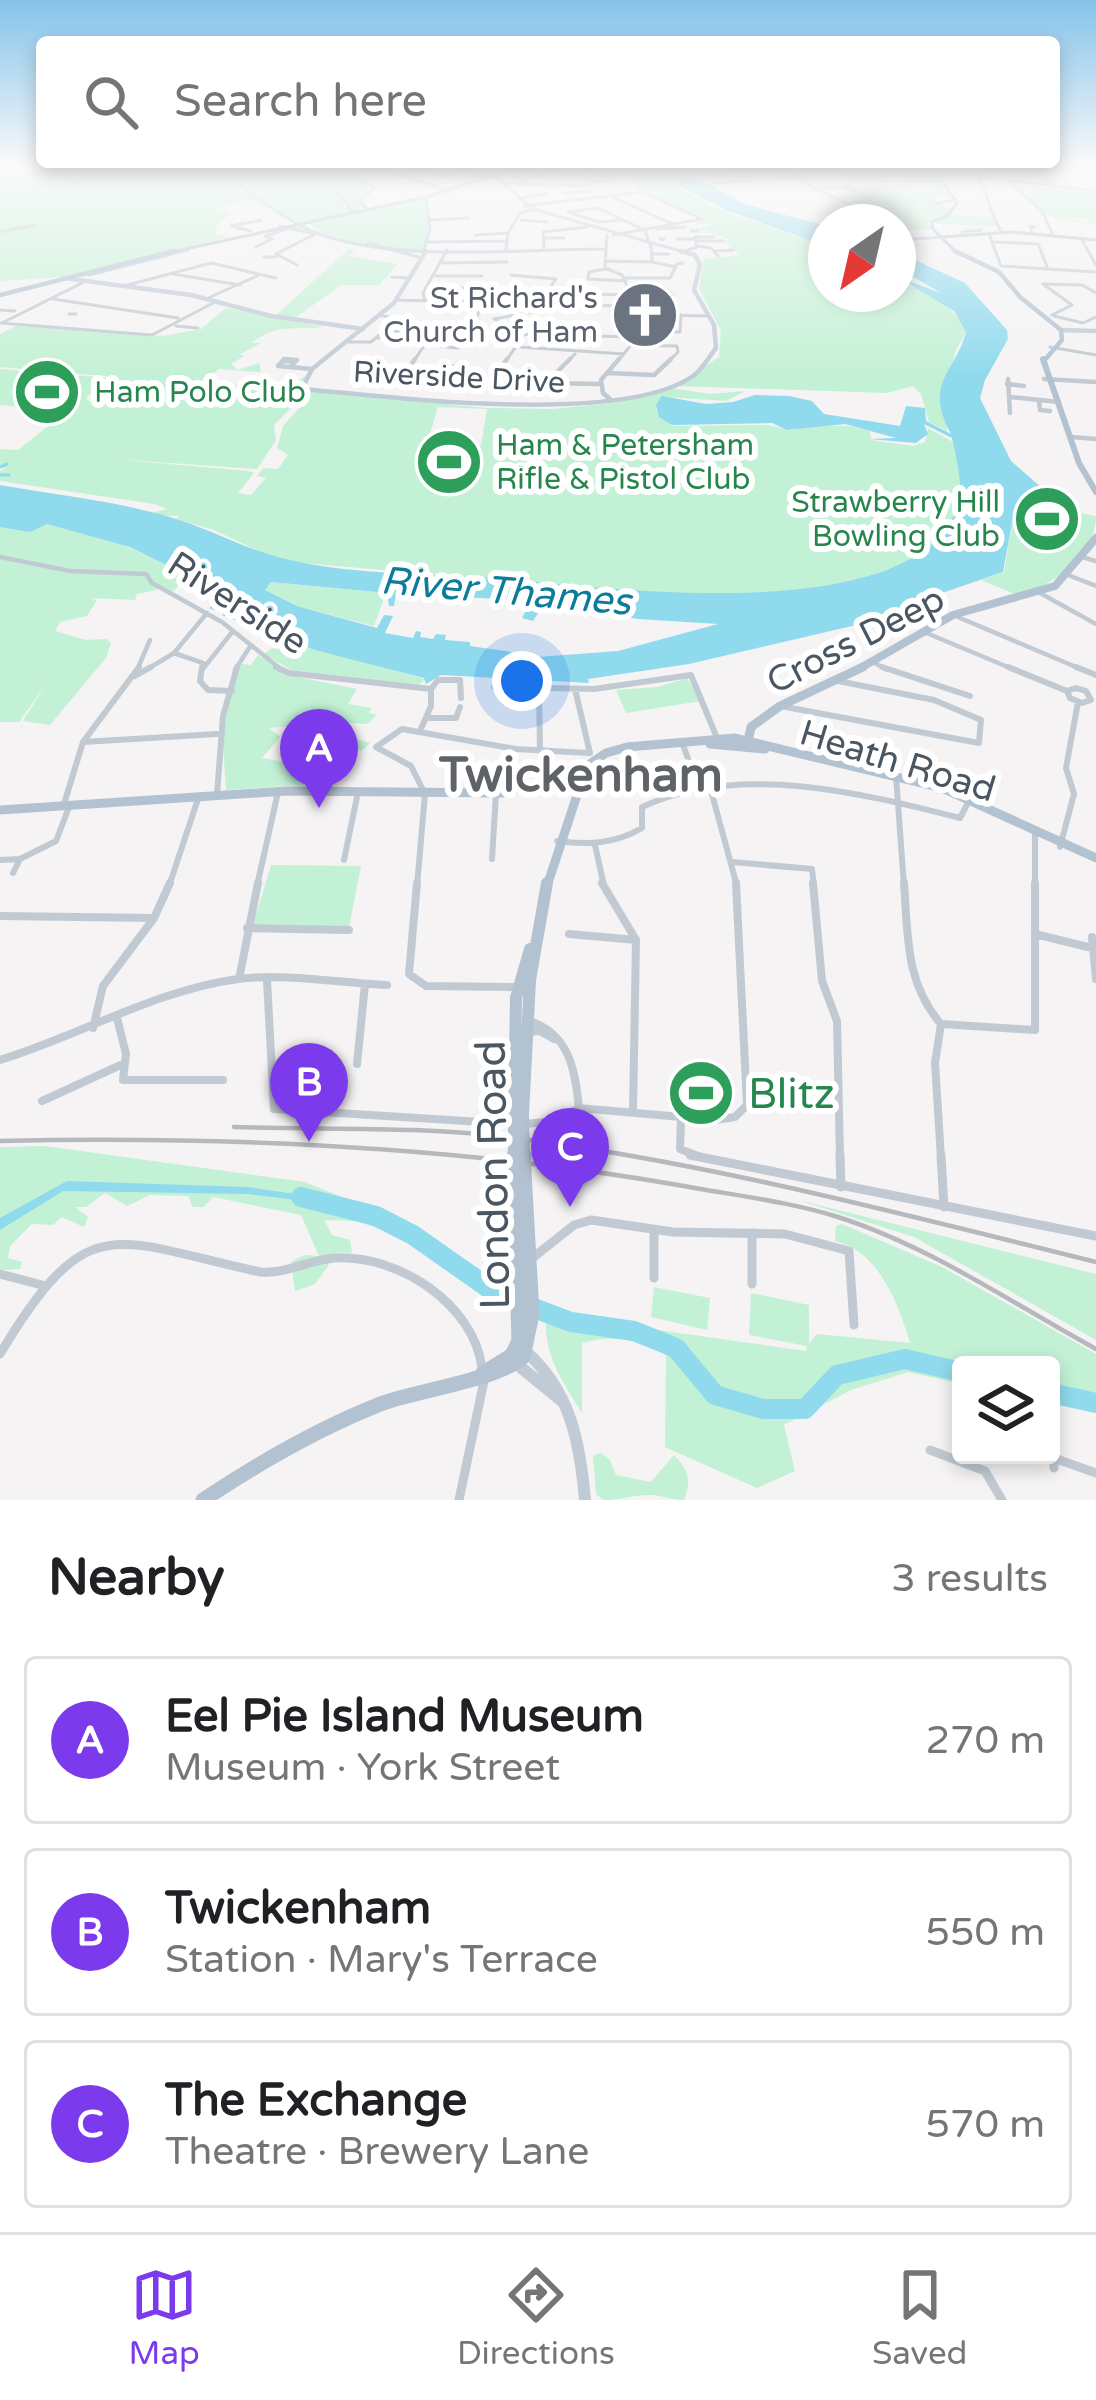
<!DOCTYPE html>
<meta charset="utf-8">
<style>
body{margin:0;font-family:"Varela Round",sans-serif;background:#f6f6f6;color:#202124}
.controls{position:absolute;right:36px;bottom:36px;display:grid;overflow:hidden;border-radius:12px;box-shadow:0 6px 18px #0003}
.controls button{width:108px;height:108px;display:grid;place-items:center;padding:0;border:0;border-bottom:3px solid #e0e0e0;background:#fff;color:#202124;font:60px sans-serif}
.compass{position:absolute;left:808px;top:204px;width:108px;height:108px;border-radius:50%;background:#fff;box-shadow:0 6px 18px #0003;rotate:214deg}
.you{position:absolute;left:522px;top:681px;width:42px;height:42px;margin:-30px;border:9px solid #fff;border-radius:50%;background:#1a73e8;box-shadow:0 0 0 18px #1a73e833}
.badge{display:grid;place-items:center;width:78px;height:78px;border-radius:50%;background:#7c3aed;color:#fff;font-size:39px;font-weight:700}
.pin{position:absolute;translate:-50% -99px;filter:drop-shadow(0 3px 6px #0008)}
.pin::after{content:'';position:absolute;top:63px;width:42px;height:36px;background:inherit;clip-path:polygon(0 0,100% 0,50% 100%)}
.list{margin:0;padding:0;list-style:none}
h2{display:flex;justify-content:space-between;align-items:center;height:156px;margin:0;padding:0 48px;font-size:51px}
h2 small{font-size:39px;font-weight:400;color:#757577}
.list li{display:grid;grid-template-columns:78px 1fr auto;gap:36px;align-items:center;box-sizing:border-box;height:168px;margin:0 24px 24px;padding:0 24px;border:3px solid #e0e0e0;border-radius:12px}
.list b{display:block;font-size:45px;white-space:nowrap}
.list p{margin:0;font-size:39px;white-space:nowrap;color:#757577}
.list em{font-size:39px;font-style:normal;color:#757577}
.icon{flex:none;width:66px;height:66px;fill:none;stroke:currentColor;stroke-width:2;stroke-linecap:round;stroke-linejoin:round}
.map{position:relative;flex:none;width:1096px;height:1500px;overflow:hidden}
.search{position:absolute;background:#fff;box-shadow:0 6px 18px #0003;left:36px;right:36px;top:36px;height:132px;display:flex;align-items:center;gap:30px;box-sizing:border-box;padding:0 42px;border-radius:12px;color:#757577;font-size:45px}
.sheet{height:732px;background:#fff}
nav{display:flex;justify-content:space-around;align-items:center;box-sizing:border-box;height:168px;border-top:3px solid #e0e0e0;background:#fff;font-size:33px;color:#757577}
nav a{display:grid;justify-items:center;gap:6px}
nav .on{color:#7c3aed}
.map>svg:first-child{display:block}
.green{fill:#c3f1d5;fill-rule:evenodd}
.water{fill:#90daee;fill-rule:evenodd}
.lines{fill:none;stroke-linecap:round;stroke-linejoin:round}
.stream{stroke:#90daee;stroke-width:3}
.river{stroke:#90daee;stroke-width:20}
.street-far4{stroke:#c1cad2;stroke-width:3}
.street-far3{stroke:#c1cad2;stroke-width:4.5}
.street-far2{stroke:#c1cad2;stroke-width:6}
.street-far1{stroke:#c1cad2;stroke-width:8}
.street{stroke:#c1cad2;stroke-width:9}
.secondary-far2{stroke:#c1cbd6;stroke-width:3}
.secondary-far1{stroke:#c1cbd6;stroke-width:4.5}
.secondary{stroke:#c1cbd6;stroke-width:12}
.primary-far6{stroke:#b3c2d1;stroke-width:3}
.primary-far5{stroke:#b3c2d1;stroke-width:4.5}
.primary-far4{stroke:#b3c2d1;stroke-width:6}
.primary-far3{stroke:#b3c2d1;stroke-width:8}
.primary-far2{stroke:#b3c2d1;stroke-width:9}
.primary-far1{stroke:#b3c2d1;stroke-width:12}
.primary{stroke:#b3c2d1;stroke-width:15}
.rail{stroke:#b5b8bd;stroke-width:4.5}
.primary-bridge-far1{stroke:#b3c2d1;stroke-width:12}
.primary-bridge{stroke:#b3c2d1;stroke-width:15}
.labels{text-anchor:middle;stroke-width:12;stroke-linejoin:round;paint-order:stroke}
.far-worship-label{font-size:30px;fill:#5b616d;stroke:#fff;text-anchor:end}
.far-street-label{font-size:30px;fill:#4a5661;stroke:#fff}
.far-leisure-label{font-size:30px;fill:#27864d;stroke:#fff;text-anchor:start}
.street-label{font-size:36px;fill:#4a5661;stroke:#fff}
.water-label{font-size:39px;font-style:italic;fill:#0c7c9b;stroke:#fff}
.near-leisure-label{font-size:42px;fill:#27864d;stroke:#fff;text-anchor:start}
.near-street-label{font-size:42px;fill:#4a5661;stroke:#fff}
.district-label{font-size:48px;font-weight:bold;fill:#5f6368;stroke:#fff}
</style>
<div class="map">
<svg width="1096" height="1500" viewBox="0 0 1096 1500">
<rect width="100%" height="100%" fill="#f5f3f3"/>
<path class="green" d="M319,166L358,169V180L373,189L359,202L363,210L427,198L428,231L423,250L413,251L411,256C377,247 331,245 306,221L302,223L314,232L288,228L300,222L247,199L216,210L232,213L215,226L219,227L213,233L228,237L64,277L0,281V167Z
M608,167H642L715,208L825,246L826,294H898V283C922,286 955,305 966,332L955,352L947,431L929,422L921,394L913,386L887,393L675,386L719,357L721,331L699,288L704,259L739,255L726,242L729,239L698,229L716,223L694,225L705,218L642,192L624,176L535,183L591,176Z
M870,185L945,186L952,197L940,196L933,204L954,209L950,215L990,217L997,226L936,224L946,214L927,223L931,229L901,231L898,222H888L876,211L849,202L863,199L847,191L870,190Z
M1015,185L1096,192V226L1085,222L1093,219L1070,218L1082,224L1048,216Z
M349,249H355L349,256L398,264L379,285H341L295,318L276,315Z
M226,308L324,327C300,331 276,322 252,343H261L240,354L244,356L231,364L238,370L259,363L261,372L219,369L202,382L280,390L269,400L276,405L274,399L306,375L295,404L274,425L276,440L257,469L112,459L248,471L254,473L238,493L251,495L266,478L257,476L264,468L278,469L288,455L277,448L283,426L299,408L305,391L487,408L553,409L612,403L671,388L710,394L746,391L726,401L665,397L655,408L673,426L767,425L792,430L811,425L849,426L870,431L871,440L913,446L925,442L928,428L955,443L967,479L959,512L939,539L907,562L869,576L828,587L773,594H653L280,561L214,530L176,519L179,516L145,515L167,509L154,504L0,481V471L6,468H0V449L18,450L63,414L72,412L0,405V369L108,378L86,398L90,402L117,381L114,377L0,367V334L16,326L163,336L201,329ZM438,407L487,409L481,445L427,444Z
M1041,506L1096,516C1096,555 1053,585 1019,596L981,580L1004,572L1014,512Z
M52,522L111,539L190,575L172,592L159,584L157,590L137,594L135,600L90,598L97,600L87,616L60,622L55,631L86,640L106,639L111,643L106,658L50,725L23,721L46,684L19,722H0V526Z
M270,582L386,593L374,626L297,606L265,590Z
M286,639L425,679L419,685L291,670L264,654Z
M258,655L288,675L357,689L348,704L371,708L369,713L377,715L367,724L333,722L269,728L280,737L262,758L285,762L296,750L292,739C319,727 344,735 370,743L362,751L338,740L319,757L327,769L342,767L301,785L226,790L222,731L240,664L251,665Z
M687,678L701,701L626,713L616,690L658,687Z
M271,865L361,866L349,927L253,925Z
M45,1146L305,1182L414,1226L502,1284L501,1302L401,1236L356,1221L324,1220L332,1235L350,1240L352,1253L338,1252L315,1284L295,1291L291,1262L305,1255L319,1256L301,1215L213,1197L204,1207H193L188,1196L150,1195L127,1206L105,1193L86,1207H75L88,1217L84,1227L62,1217L53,1225L32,1224L10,1246L8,1258L22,1262L20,1269L0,1270V1147Z
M798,1200L1096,1274V1340L914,1237Z
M842,1224L942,1267L1096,1354V1399L1051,1389V1365H961V1375L952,1382L908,1372L851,1390L784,1425L795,1471L757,1488L665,1447L666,1355C643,1338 609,1335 582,1343V1413C564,1384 544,1356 546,1321L608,1323L806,1351L807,1346L749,1335L751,1293L809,1305V1344L817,1334L910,1343C898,1303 879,1251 835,1241L836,1226Z
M654,1287L710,1298L707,1330L651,1317Z
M601,1453L610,1460L616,1475L651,1482L674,1455C688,1469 692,1481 684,1500C673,1500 663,1496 653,1495C636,1494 621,1500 603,1500L596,1494L593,1456Z"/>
<path class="water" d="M642,167L675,170L673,167L699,179L784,172L702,180L744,204L826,226V236L815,237L826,241V246L728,211Z
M898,252L965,283L1007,330L1008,339L985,380L980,398L1011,461L1042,488L1054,490H1046L1048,494L1063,497H1049L1041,506L1014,512L1003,572L884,613L879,616L882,619L689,664L588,679L589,683L441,675L426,684L424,678L315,650L249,622L240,627V622L222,615L231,608L226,601L214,610L209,608L221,598L208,591L209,586L130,547L47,524L30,532L0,527V485C57,495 115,501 170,517C211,529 248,551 290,560C360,576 436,573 508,579C606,588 923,631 959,502C963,486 956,456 952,438L924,424L928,434L916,443L869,439L896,438L845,424L787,430L772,423L672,425L659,417L656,405L662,396L706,404L733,402L755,395L789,396L812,401L824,414L900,426L906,406L925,408L926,421L951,434C923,382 955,374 966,332L954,311L898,277L941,293L898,268ZM271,582L387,593L389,606H394L396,593L515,600V605L525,601L528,607L522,618L533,621L542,607L530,605L532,602L574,612L583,609L638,619L718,624L618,651L511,659V652L470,646V642L445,640L446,635L436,634L433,639L420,637L421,632L416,631L413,638L385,633L393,616L384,615L377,628L297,606L265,590Z
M67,1181L248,1187L315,1197L313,1202L248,1194L63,1191L0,1230V1218Z"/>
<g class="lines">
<path class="stream" d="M65,188L110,166
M0,467L7,464
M0,475H9"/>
<path class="river" d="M301,1197L376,1216L413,1235L497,1294L571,1322L634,1331L676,1348L715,1395L763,1409H805L837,1375L905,1359L961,1372
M1051,1393L1096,1403"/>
<path class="street-far4" d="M316,166L353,212
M411,166L442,177L466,171
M570,166L595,174
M593,166L610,169
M1066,166L1096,176
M0,170L6,166
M789,172L937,173
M542,174L537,173L551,166
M700,174L783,168
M514,176L526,182
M974,176L989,170L986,166
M572,178L564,176L582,173
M978,178C990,198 991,218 1002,232
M798,179L943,181
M584,180L599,182
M1041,180L1053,183L1049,187
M715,183L796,177
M1011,183L1043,213L1053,235
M505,184L581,186L620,177
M851,186L855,190L833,187Z
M815,189L833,187
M565,193L592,191
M519,198L547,194
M614,198L673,224
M934,204L956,200
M525,206L642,192L702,219
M599,208L623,220L599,222L568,212Z
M367,209L360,201L375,187L359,180L364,170H384L449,191
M430,220L468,218
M521,220L547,222
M623,220L645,230L649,244
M280,226L315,234
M656,229L685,227
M251,231L231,226L261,220
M691,231H698
M0,232L35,225L7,230
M962,232L981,230
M1032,233L1030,226L1035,227
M989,234L1001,266L1096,272
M475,235L508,233
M613,235L702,219
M544,238H564
M1081,238L1096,265
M660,239H664L662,240Z
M677,239H695
M898,239H913
M698,241H724
M427,242L507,241
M994,242L1038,244L1048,269
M368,243L422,258
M651,244L652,262L676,267
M698,246L711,248L718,256
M256,247L272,239L265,236L287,229
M506,249L508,233L520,213L533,209
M544,249L543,232L588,227
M606,249L605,268L622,275L636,306
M685,251L697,247L695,237H714
M714,251L733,250
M652,254H669
M264,257H276
M605,261L652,262
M443,263L507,262
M297,265L276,254L317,233
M605,269L589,272L588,279L626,281
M173,274L240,285
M89,275L188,250
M511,275L556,279L539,303
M436,276H482
M392,277L410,278
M625,278H670L677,264L683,263
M124,286L211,263L276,278
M426,289L469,288
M632,290H668L673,296
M53,299L178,318
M206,299L257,276
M396,300L656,307L659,320L639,322L631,345L617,362
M425,301L423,293L447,250
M499,303L513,283
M589,305L591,294L634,295
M0,310L15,311
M69,314H76
M659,315L709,316
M1052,315L1072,305L1043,284L1082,285L1096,293
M1054,316L1083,323L1096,317
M0,323L152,335L215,302
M2,323L84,282
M176,326L198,328
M511,327L494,319L532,312L536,305
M389,331L636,337
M446,332L453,325L476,321L482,302
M638,332H680L681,315
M377,338H392L391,342
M348,342H371L399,319L379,315
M425,345L458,348
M631,345L677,346L678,352L668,362
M520,347L624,354
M1050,347L1096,355
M282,362H295
M413,362L433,333
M505,362L525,334
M567,362L575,354"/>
<path class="street-far3" d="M374,361L367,371L491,381L507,359
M290,367L297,360L284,359L278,366L312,369
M608,373L654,375L671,359
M500,374L550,377
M404,375L415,359
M443,378L452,366
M1008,379L1010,413
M1044,379L1096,382
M547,382L570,359
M546,383L600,384
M1007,384L1024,386
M507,389L559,393
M1010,397L1059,402
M611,400L603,393L601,380L619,359
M1039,401L1040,410L1050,411
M1071,437L1096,439
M0,557L70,571L146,574L152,583L222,622L282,670
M1082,557L1096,561
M1068,575L1096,586
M1040,593L1096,624
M953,615L1083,670
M924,632L1015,670
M174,653L203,663
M873,662L887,670
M137,670L150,640
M146,670L174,653L207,613
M202,670L233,631
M235,670L251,645"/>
<path class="street-far2" d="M202,667L200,681L208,690L232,691
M276,667L289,673L431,689
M882,667L970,696
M1008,667L1067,691
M1076,667L1096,675
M135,676L151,667
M494,687L594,689L691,675L717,738
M1076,688L1086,691L1091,700L1082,703L1070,698L1067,691Z
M431,689L438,680H460L461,698
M539,689L540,751
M575,689L590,753
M780,706L979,743L981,720L934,700L838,681
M427,718H456L460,707
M420,731L431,706V689
M83,742L217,734
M683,745L690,764L710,787L737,886
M896,776L904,886
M217,795L223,716L237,667
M64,804L83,742L139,667
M1035,835V886
M557,841C588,845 615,844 642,828V807C738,762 861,793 960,818L970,799
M595,845L604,886
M1060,847L1074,794L1066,768L1078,702
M492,859L496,793
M0,860L20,859L56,841L69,807
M344,860L358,792
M732,862L812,869L814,886
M13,873L20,859
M169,886L199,796
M257,886L278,792
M417,886L425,794L411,766L376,747L402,729L516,749L589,753"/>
<path class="street-far1" d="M417,883L409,974L426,986L517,987
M602,883L636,940L633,1112
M813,883L822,981L837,1021L840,1158
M904,883C908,935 905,983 941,1024
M0,916L154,918
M247,928L349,930
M569,934L636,940
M1035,934L1092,948
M1092,937L1096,979
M239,979L258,883
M267,980L274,1109L513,1124
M117,1018L126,1054L123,1080H223
M530,1021C570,1035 575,1070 579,1108
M93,1028L103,986L154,918L170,883
M528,1032L540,1031L554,1039
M0,1060C78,1036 156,990 238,979C285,973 339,983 387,985
M357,1064L365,984
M42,1101L125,1063
M681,1118L680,1149L703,1158
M526,1124L553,1121L579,1108L715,1120L735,1117L747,1105L736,883
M941,1158L935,1063L941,1024L1035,1030V883"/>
<path class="street" d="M690,1155L1096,1236
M840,1155L841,1187
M941,1155L944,1207
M654,1230V1278
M752,1233V1284
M530,1260L574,1225L591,1220L673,1232L785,1234L849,1251L854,1325
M0,1274L46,1286
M0,1354C89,1205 114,1241 260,1272C287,1274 309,1260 334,1258C398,1254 474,1304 482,1368
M930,1450L985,1471L1002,1500
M1054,1468V1458L1096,1473
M459,1500L484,1381"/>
<path class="secondary-far2" d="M213,166C246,188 284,222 322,235C399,262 524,249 606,249L607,235
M450,166L497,178L533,209L691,254
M781,166L810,186L886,222
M937,171L1096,191
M898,229L913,239L942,237
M424,249L430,229L426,197"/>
<path class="secondary-far1" d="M426,251L394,303L312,369L302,389C390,397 622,426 693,376C702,370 709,357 716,348L714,325L694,290L700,265L695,255L680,251
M64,278L191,295L271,316L363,329
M1061,330L1096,331"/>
<path class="secondary" d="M524,1350C570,1389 580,1442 585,1500
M513,1361L562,1401"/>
<path class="primary-far6" d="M932,166L957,203L948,215L932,222V228L958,254
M942,237L1012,232L1096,240
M162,254L426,197L520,166"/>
<path class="primary-far5" d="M955,251L999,272L1020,297L1061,330L1062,340L1043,362
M0,295L174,251"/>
<path class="primary-far4" d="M1043,359L1079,463L1096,492"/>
<path class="primary-far3" d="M857,670L953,615L1055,586L1096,538"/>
<path class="primary-far2" d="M748,741L751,727L780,706L863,667
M710,744L765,749
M0,810L287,791L503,793L575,774L606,753L627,747L735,738L942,788L1096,858
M547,886L585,771"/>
<path class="primary-far1" d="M514,1114L516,998L530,949
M523,1114L530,980L547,883"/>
<path class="primary" d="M482,1374L512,1355L519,1341L514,1172
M203,1500C260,1462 319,1428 383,1403C420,1390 499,1379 523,1357L532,1314L524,1172"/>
<path class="rail" d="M234,1127C324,1130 418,1126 507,1137C707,1162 902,1214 1096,1262
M0,1141C226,1136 455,1146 678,1185C731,1195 787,1201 838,1217C929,1246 1012,1303 1096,1349"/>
<path class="primary-bridge-far1" d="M514,1114V1158
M523,1114L524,1158"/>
<path class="primary-bridge" d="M514,1155V1172
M524,1155V1172"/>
</g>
<linearGradient id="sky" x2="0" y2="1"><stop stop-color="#85c3ea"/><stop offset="0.44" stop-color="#fafafa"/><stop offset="1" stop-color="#fafafa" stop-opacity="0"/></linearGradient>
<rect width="1096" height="376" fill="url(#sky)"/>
<defs>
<g id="church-disc" transform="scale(3.45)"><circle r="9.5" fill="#6b7280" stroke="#fff"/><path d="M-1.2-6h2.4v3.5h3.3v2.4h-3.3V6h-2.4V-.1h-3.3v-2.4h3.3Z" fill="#fff"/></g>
<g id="stadium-disc" transform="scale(3.45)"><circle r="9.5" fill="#2e9e5b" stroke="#fff"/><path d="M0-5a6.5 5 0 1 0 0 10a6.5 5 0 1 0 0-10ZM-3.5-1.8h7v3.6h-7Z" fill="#fff"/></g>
</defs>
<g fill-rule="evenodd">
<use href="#church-disc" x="645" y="315"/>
<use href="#stadium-disc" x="47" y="392"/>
<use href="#stadium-disc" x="449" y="462"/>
<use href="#stadium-disc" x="1047" y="519"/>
<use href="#stadium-disc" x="701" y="1093"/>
</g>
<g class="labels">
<g class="far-worship-label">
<text x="598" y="308">St Richard's<tspan x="598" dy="34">Church of Ham</tspan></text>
</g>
<g class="far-street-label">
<text transform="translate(459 377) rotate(3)" y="10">Riverside Drive</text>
</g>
<g class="far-leisure-label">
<text x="94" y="402">Ham Polo Club</text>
<text x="496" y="455">Ham &amp; Petersham<tspan x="496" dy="34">Rifle &amp; Pistol Club</tspan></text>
<text x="1000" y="512" text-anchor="end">Strawberry Hill<tspan x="1000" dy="34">Bowling Club</tspan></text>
</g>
<g class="street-label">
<text transform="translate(238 602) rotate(33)" y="13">Riverside</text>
<text transform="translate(855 639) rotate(-27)" y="13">Cross Deep</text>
<text transform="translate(898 760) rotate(17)" y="13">Heath Road</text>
</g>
<g class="water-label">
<text transform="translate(506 590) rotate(5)" y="14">River Thames</text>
</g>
<g class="near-leisure-label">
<text x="748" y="1108">Blitz</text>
</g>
<g class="near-street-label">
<text transform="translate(492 1175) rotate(-91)" y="15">London Road</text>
</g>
<g class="district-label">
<text x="581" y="791">Twickenham</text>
</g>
</g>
</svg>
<div class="controls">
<button><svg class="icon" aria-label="layers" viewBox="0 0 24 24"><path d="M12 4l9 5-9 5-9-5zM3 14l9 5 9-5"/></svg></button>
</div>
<svg class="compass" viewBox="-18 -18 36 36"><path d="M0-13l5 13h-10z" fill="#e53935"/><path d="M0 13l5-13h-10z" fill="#757577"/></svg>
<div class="you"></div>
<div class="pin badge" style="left:319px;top:808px">A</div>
<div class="pin badge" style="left:309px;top:1142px">B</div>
<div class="pin badge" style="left:570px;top:1207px">C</div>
<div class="search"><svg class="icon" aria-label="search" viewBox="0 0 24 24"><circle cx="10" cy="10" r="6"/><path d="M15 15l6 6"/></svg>Search here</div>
</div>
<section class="sheet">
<h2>Nearby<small>3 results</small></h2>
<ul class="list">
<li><span class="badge">A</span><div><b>Eel Pie Island Museum</b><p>Museum · York Street</p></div><em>270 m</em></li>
<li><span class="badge">B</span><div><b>Twickenham</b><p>Station · Mary's Terrace</p></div><em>550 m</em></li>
<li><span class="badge">C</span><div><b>The Exchange</b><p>Theatre · Brewery Lane</p></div><em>570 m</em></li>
</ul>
</section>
<nav>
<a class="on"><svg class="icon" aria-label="map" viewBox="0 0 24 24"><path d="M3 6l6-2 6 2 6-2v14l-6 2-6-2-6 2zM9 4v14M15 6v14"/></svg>Map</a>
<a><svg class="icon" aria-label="directions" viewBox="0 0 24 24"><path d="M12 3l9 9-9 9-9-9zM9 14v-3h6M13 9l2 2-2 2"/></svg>Directions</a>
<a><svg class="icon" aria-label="saved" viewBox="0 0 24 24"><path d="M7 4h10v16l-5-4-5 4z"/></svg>Saved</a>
</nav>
